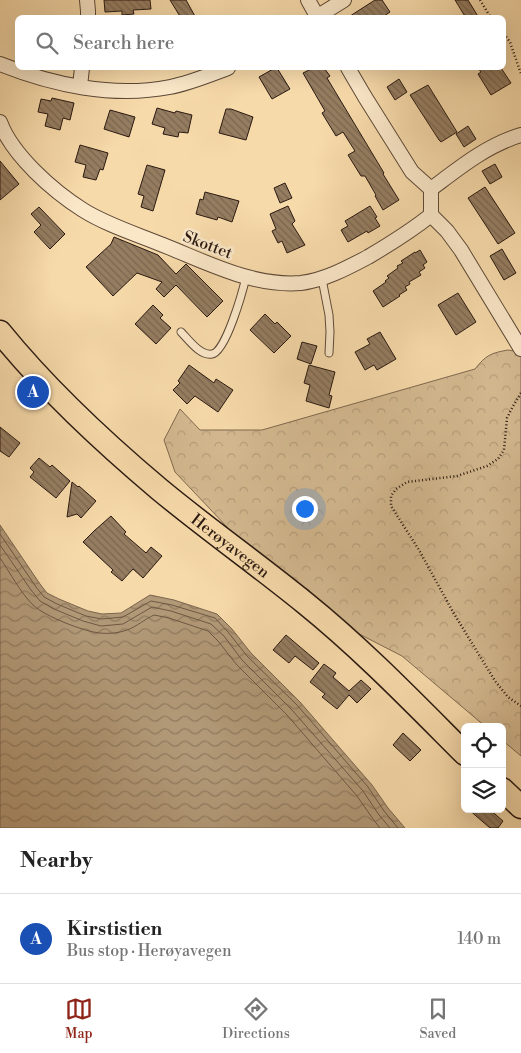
<!DOCTYPE html>
<meta charset="utf-8">
<style>
body{margin:0;font-family:"Libre Bodoni",serif;background:#f2f2f2;color:#222}
.controls{position:absolute;right:15px;bottom:15px;display:grid;overflow:hidden;border-radius:8px;box-shadow:0 5px 20px #0002}
.controls button{width:45px;height:45px;display:grid;place-items:center;padding:0;border:0;border-bottom:1px solid #e0e0e0;background:#fff;color:#222;font:25px sans-serif}
.you{position:absolute;left:304px;top:508px;width:18px;height:18px;margin:-12px;border:4px solid #fff;border-radius:50%;background:#1a73e8;box-shadow:0 0 0 8px #1a73e833}
.badge{display:grid;place-items:center;width:32px;height:32px;border-radius:50%;background:#8f2418;color:#fff;font-size:16px;font-weight:700}
.pin{position:absolute;translate:-50% -50%;border:2px solid #fff;box-shadow:0 1px 5px #0006}
.list{margin:0;padding:0;list-style:none}
h2{display:flex;justify-content:space-between;align-items:center;height:65px;margin:0;padding:0 20px;font-size:21px}
h2 small{font-size:16px;font-weight:400;color:#767676}
.list li{display:grid;grid-template-columns:32px 1fr auto;gap:15px;align-items:center;box-sizing:border-box;height:90px;padding:0 20px;border-top:1px solid #e0e0e0}
.list b{display:block;font-size:19px;white-space:nowrap}
.list p{margin:0;font-size:16px;white-space:nowrap;color:#767676}
.list em{font-size:16px;font-style:normal;color:#767676}
.icon{flex:none;width:28px;height:28px;fill:none;stroke:currentColor;stroke-width:2;stroke-linecap:round;stroke-linejoin:round}
.map{position:relative;flex:none;width:521px;height:828px;overflow:hidden}
.search{position:absolute;background:#fff;box-shadow:0 5px 20px #0002;left:15px;right:15px;top:15px;height:55px;display:flex;align-items:center;gap:12px;box-sizing:border-box;padding:0 18px;border-radius:8px;color:#767676;font-size:19px}
.sheet{height:155px;background:#fff}
nav{display:flex;justify-content:space-around;align-items:center;box-sizing:border-box;height:70px;border-top:1px solid #e0e0e0;background:#fff;font-size:14px;color:#767676}
nav a{display:grid;justify-items:center;gap:2px}
nav .on{color:#8f2418}
.map>svg:first-child{display:block}
.forest{fill:url(#forest-crowns);stroke:#7f6950}
.water{fill:url(#water-waves);stroke:#7b654e}
.lines{fill:none;stroke-linecap:round;stroke-linejoin:round}
.shore{stroke:#6e5844;stroke-width:1}
.building{fill:url(#building-back-hatch);stroke:#2a1911}
.service-casing{stroke:#5d4937;stroke-width:9}
.minor-casing{stroke:#5d4937;stroke-width:16}
.trunk-casing{stroke:#2a1911;stroke-width:25}
.path{stroke:#2a1911;stroke-width:2.5;stroke-dasharray:1 2.5;stroke-linecap:butt}
.service{stroke:#fae7c8;stroke-width:7}
.minor{stroke:#fae7c8;stroke-width:14}
.trunk{stroke:#f7daaa;stroke-width:22}
.labels{text-anchor:middle;stroke-width:5;stroke-linejoin:round;paint-order:stroke}
.street-label{font-size:16px;fill:#2a1911;stroke:#fae7c8}
</style>
<div class="map">
<svg width="521" height="828" viewBox="0 0 521 828">
<defs>
<pattern id="forest-crowns" width="20" height="18" patternUnits="userSpaceOnUse" patternTransform="scale(1.25)"><rect width="20" height="18" fill="#d4b990"/><path d="M2 6a3 3 0 1 1 6 0M12 15a3 3 0 1 1 6 0" fill="none" stroke="#b69e7b"/></pattern>
<pattern id="water-waves" width="16" height="10" patternUnits="userSpaceOnUse" patternTransform="scale(1.25)"><rect width="16" height="10" fill="#b19876"/><path d="M0 5q4-4 8 0t8 0" fill="none" stroke="#907b5f"/></pattern>
<pattern id="building-back-hatch" width="6" height="6" patternUnits="userSpaceOnUse" patternTransform="scale(1.25)"><rect width="6" height="6" fill="#957d61"/><path d="M-1 5l2 2M0 0l6 6M5-1l2 2" fill="none" stroke="#7a664f"/></pattern>
</defs>
<rect width="100%" height="100%" fill="#f7daaa"/>
<filter id="stains"><feTurbulence type="fractalNoise" baseFrequency=".004" numOctaves="4"/><feColorMatrix values="0 0 0 0 .2 0 0 0 0 .09 0 0 0 0 .02 0 0 0 .5 -.17"/></filter>
<radialGradient id="worn" r=".72"><stop offset=".6" stop-color="#630" stop-opacity="0"/><stop offset="1" stop-color="#630" stop-opacity=".3"/></radialGradient>
<path class="forest" d="M508,350L521,352V756L502,740V727H486L402,656L299,603L175,472L164,440L180,409L200,430H262L475,369C486,355 491,353 508,350Z"/>
<path class="water" d="M0,525L40,584L47,593L59,599L88,611L102,614L121,613L150,595L174,600L217,614L232,629L251,653L300,702L372,785L388,808L405,828H0Z"/>
<g class="lines">
<path class="shore" d="M0,534L36,587L44,597L57,604L86,616L102,619L123,617L151,601L172,605L215,618L228,632L247,656L297,705L368,787L384,811L398,828
M0,545L31,590L40,601L54,609L83,621L101,626L123,624L152,607L171,611L211,624L224,636L242,660L292,710L363,791L379,815L390,828
M0,558C11,574 20,592 33,605C44,616 85,632 100,633C108,634 119,633 127,630C136,627 145,619 154,615L169,618L208,631L218,641L237,665L287,715L357,796L373,819L380,828"/>
</g>
<path class="building" d="M104,0H150L151,9L133,10L134,14L122,15V11L105,12Z
M170,0H186L196,18H181Z
M375,0H382L390,12L381,18H347Z
M455,0H468L479,18H466Z
M275,68H277L290,89L272,99L259,77Z
M313,68H324L330,76L327,78L384,173L383,174L399,200L383,210L375,196L376,195L365,176H361L348,155L355,151L343,132L336,136L322,113L325,111L303,73Z
M478,68H501L511,83L491,95L478,74L481,72Z
M399,79L407,92L395,100L387,87Z
M428,85L457,132L441,142L439,140L410,95Z
M52,98L74,103L70,120L63,118L60,130L45,126L48,114L38,112L41,99L51,101Z
M157,108L175,113L176,111L192,115L188,133L179,132L178,137L163,134L165,128L152,124Z
M226,109H231L253,117L246,140L219,133Z
M110,110L135,117L129,137L104,129Z
M468,126L476,139L464,147L456,134Z
M80,145L108,153L103,170L100,169L96,180L83,177L86,165L75,162Z
M0,161L19,184L0,200Z
M495,164L502,177L490,184L482,171Z
M147,165L165,170L153,211L141,207L144,196L138,194Z
M285,183L292,198L280,203L274,188Z
M485,187L515,233L498,244L468,198Z
M205,192L239,201L232,222L218,217L217,220L196,214L200,199L203,200Z
M288,206L295,221L292,224L305,245L287,253L282,241L278,243L272,231L276,229L270,214Z
M370,206L377,217L375,218L380,226L368,233L367,231L348,242L341,230L348,226L345,221Z
M39,207L65,234L50,249L34,232L41,225L31,214Z
M114,237L158,255L176,274L186,264L223,301L207,317L176,285L164,297L156,289L162,282L137,273L113,296L86,267L111,244Z
M502,249L516,273L504,280L490,256Z
M420,250L427,262L423,265L425,268L419,272L421,275L409,282L410,284L405,287L407,290L399,295L400,296L383,307L373,291L386,282L385,281L389,278L387,276L398,268L397,266L403,263L401,261L415,252V253Z
M458,293L476,322L456,335L438,305Z
M153,305L163,315L160,318L171,328L156,344L135,324Z
M265,314L275,324L277,322L291,336L274,353L250,330Z
M380,332L396,359L377,370L374,365L365,370L355,352L370,344L367,339Z
M302,342L317,346L311,364L297,359Z
M189,365L214,383L216,379L233,390L218,412L195,396L187,404L173,390L180,383L178,381Z
M309,365L335,372L329,395L332,396L329,408L306,401L310,385L304,383Z
M0,427L20,443L9,457L0,451Z
M39,458L50,467L52,465L70,481L56,498L30,477L34,472L30,468Z
M72,482L78,487L79,486L96,501L81,518L77,514L67,517Z
M111,516L126,532L124,534L146,553L151,547L162,556L143,578L133,569L122,581L111,572L113,570L83,542L94,531Z
M286,635L319,663L313,670L295,656L289,663L273,650Z
M324,664L336,673L333,677L349,691L361,680L371,689L357,703L349,695L337,709L322,697L325,694L310,682Z
M403,733L421,750L410,761L393,745Z
M468,809H489L503,821L498,828H490Z"/>
<g class="lines">
<g class="service-casing">
<path id="service" d="M322,279L329,315L330,332L329,353
M181,332C189,340 200,356 212,354C226,352 243,290 246,277"/>
</g>
<g class="minor-casing">
<path id="minor" d="M87,0L88,11V18
M308,0L318,18
M315,18L344,0
M0,64C52,85 113,98 170,87C190,83 209,75 228,68
M348,68L365,97L412,172L431,189V215L447,231L461,250L521,349
M80,86L82,68
M0,122C12,155 53,191 83,210C107,225 136,234 163,245C206,262 253,287 301,283C325,280 347,268 368,257C390,244 411,231 431,215
M431,189C459,168 487,145 521,135"/>
</g>
<g class="trunk-casing">
<g id="trunk">
<path id="s1" d="M0,332C47,390 102,441 159,489C206,528 257,564 305,603C362,649 413,702 465,754"/>
<path d="M502,789L521,807"/>
</g>
</g>
<path class="path" d="M480,0L491,18
M504,34L510,42L521,74
M521,393L512,408L507,418L504,450L498,459L487,466L457,476L407,482L396,489L391,496V506L419,550L453,612L495,681L508,697L521,706"/>
<use href="#service" class="service"/>
<use href="#minor" class="minor"/>
<use href="#trunk" class="trunk"/>
</g>
<g class="labels">
<g class="street-label">
<text transform="translate(208 244) rotate(21)" y="6">Skottet</text>
<text dy="6" stroke="none"><textPath href="#s1" startOffset="315">Herøyavegen</textPath></text>
</g>
</g>
<rect width="100%" height="100%" filter="url(#stains)"/>
<rect width="100%" height="100%" fill="url(#worn)"/>
</svg>
<div class="controls">
<button><svg class="icon" aria-label="locate" viewBox="0 0 24 24"><circle cx="12" cy="12" r="6"/><path d="M12 2v4M12 18v4M2 12h4M18 12h4"/></svg></button>
<button><svg class="icon" aria-label="layers" viewBox="0 0 24 24"><path d="M12 4l9 5-9 5-9-5zM3 14l9 5 9-5"/></svg></button>
</div>
<div class="you"></div>
<div class="pin badge" style="left:33px;top:392px;background:#1a4fb4">A</div>
<div class="search"><svg class="icon" aria-label="search" viewBox="0 0 24 24"><circle cx="10" cy="10" r="6"/><path d="M15 15l6 6"/></svg>Search here</div>
</div>
<section class="sheet">
<h2>Nearby<small></small></h2>
<ul class="list">
<li><span class="badge" style="background:#1a4fb4">A</span><div><b>Kirstistien</b><p>Bus stop · Herøyavegen</p></div><em>140 m</em></li>
</ul>
</section>
<nav>
<a class="on"><svg class="icon" aria-label="map" viewBox="0 0 24 24"><path d="M3 6l6-2 6 2 6-2v14l-6 2-6-2-6 2zM9 4v14M15 6v14"/></svg>Map</a>
<a><svg class="icon" aria-label="directions" viewBox="0 0 24 24"><path d="M12 3l9 9-9 9-9-9zM9 14v-3h6M13 9l2 2-2 2"/></svg>Directions</a>
<a><svg class="icon" aria-label="saved" viewBox="0 0 24 24"><path d="M7 4h10v16l-5-4-5 4z"/></svg>Saved</a>
</nav>
